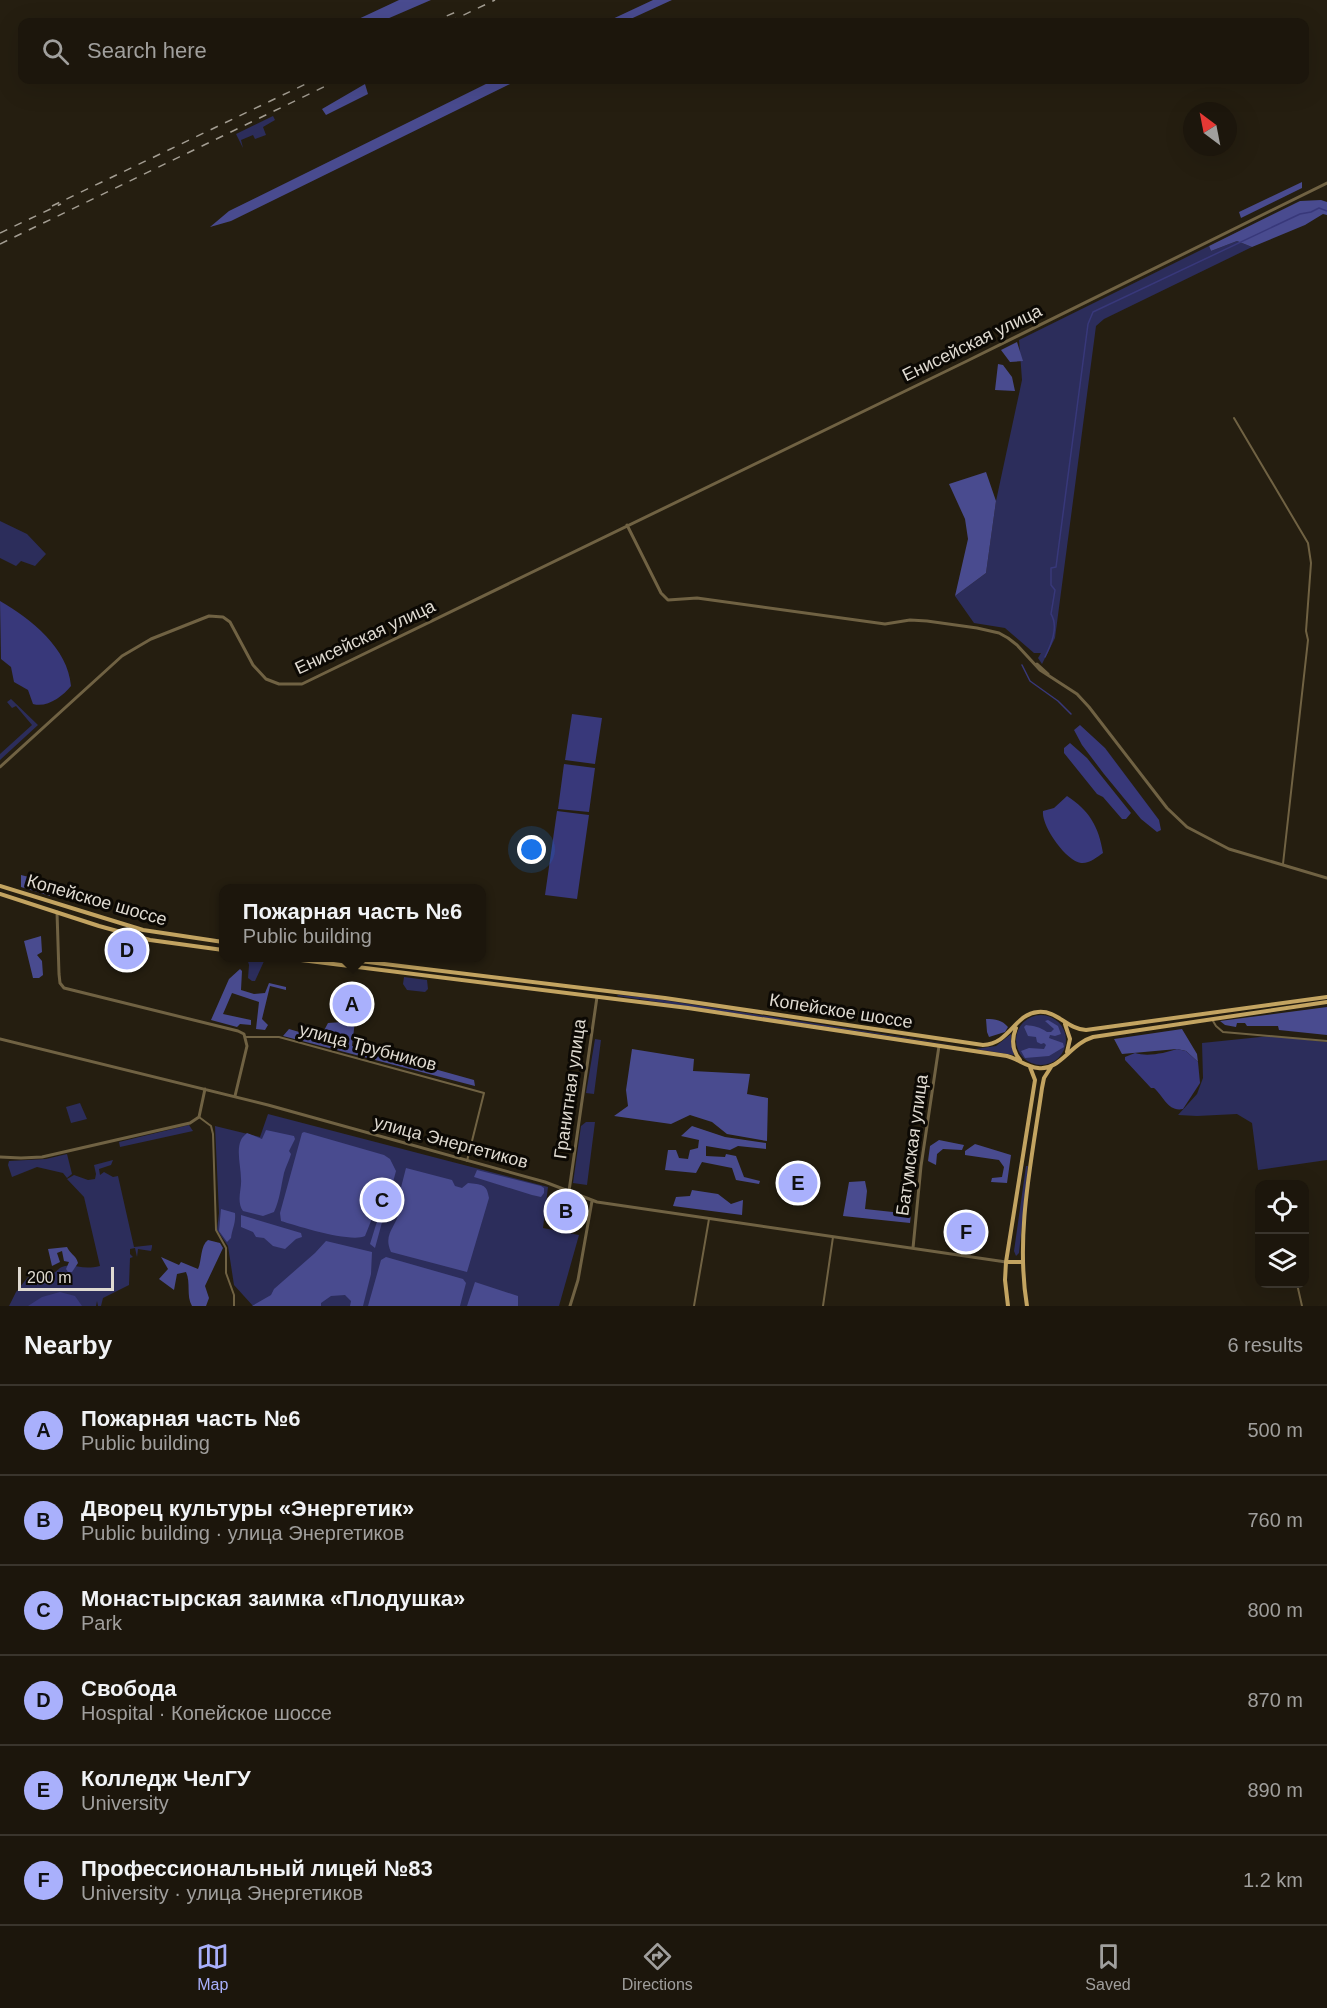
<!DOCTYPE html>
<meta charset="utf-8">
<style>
body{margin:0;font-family:Arial,sans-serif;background:#251f15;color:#f1f3f6}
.controls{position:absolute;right:18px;bottom:18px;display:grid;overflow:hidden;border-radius:12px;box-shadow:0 6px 24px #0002}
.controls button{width:54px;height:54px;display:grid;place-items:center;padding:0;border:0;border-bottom:2px solid #3a352d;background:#1c160c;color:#f1f3f6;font:30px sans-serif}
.compass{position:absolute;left:1183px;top:102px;width:54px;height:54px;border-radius:50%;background:#1c160c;box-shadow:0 6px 24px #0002;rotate:328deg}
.scale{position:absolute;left:18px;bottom:15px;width:96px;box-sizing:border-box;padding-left:6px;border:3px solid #dfdad1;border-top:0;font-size:16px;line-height:21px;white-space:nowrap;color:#dfdad1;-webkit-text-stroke:4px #0c0904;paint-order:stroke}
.you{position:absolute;left:532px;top:850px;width:21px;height:21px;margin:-15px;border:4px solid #fff;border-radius:50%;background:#1a73e8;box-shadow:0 0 0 9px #1a73e833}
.badge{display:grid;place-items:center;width:39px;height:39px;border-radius:50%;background:#a9b0fc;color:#111;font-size:20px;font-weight:700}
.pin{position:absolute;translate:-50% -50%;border:3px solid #fff;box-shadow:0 2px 6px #0006}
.popup{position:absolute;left:219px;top:884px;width:267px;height:78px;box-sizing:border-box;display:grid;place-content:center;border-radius:12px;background:#1c160c;filter:drop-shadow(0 2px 4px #0005);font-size:20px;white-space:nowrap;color:#a09f9d}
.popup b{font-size:22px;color:#f1f3f6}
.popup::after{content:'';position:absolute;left:50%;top:100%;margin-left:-12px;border:12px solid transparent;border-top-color:#1c160c}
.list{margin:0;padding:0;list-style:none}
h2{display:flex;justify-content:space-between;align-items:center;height:78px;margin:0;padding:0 24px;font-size:26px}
h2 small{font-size:20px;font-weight:400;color:#a09f9d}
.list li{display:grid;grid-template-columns:39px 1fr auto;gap:18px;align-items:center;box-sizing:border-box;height:90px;padding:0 24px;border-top:2px solid #3a352d}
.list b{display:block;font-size:22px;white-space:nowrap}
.list p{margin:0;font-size:20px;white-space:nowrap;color:#a09f9d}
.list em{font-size:20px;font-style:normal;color:#a09f9d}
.icon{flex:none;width:33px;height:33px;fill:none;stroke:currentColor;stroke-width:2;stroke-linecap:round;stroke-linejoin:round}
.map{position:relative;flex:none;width:1327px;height:1306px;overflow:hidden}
.search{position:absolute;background:#1c160c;box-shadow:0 6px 24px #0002;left:18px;right:18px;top:18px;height:66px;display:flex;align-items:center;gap:15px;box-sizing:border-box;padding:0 21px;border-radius:12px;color:#a09f9d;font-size:22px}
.sheet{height:618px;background:#1c160c}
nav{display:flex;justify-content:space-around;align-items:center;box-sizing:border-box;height:84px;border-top:2px solid #3a352d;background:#1c160c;font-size:16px;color:#a09f9d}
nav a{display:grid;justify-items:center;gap:3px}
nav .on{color:#a9b0fc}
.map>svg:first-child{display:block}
.green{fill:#2c2d5b}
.forest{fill:#494b8f}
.water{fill:#38387a}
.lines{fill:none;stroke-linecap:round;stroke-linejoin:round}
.stream{stroke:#38387a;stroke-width:1.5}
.minor{stroke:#706243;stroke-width:2}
.tertiary{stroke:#706243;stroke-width:3}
.primary{stroke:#c3a461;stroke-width:4}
.rail{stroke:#a39d92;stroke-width:1.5;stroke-dasharray:8 8;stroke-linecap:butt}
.labels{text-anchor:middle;stroke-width:6;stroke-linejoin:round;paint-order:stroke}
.street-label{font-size:18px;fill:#dfdad1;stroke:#0c0904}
</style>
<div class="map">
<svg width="1327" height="1306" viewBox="0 0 1327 1306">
<rect width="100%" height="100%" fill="#251e10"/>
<path class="green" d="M273,116L275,120L263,127L266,135L255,139L253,135L241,140L243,148L236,134Z
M1237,241L1252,247L1104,319L1096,326L1055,638L1042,664L1038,658L1041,653H1034L1005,628L974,623L955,596L986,573L996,501L1022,380L1019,340L1209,246L1211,251Z
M0,521L27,534L46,554L35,566L21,561L16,566L0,558Z
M11,699L38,725L0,760V754L32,725L16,706L12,708L7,702Z
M247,958L265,959L255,981H252L248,978L249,965Z
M404,977L427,980L428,989L425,992L407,990L403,984Z
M618,995L650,998L973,1048L617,996Z
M1016 1040a25 25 0 1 1 50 0a25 25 0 1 1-50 0Z
M1011,1034V1042L1014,1055L975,1049L996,1046Z
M1270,1036L1327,1042V1160L1258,1170L1252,1123L1237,1114L1197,1116L1178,1115L1197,1094L1203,1078L1202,1043Z
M595,1039L601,1040L594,1094L586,1093Z
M80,1103L87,1119L71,1123L66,1107Z
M268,1114L548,1187L543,1228L579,1235L559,1306H253L234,1285L228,1246L217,1230L219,1213L215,1126L260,1137Z
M586,1122H595L587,1185L573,1183L581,1126Z
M189,1125L193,1131L120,1147L119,1142Z
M67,1154L72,1174L67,1178L63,1173L37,1167L12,1177L8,1165L9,1161L46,1159Z
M113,1160L111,1165L99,1169L100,1175L104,1172L113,1177L118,1176L134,1247L152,1245V1247L151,1251L138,1249L137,1257L135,1248L130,1249V1254L133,1257L130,1258L129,1285L103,1298L101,1306H98L97,1301L96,1306H9L16,1292L28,1277C36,1277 45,1278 52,1274C58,1271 59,1267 65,1266C77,1265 84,1270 100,1266L84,1197L67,1179L74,1175L88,1180L95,1179L96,1174L94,1165Z
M1026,1166H1028L1019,1253L1016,1256L1014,1251Z"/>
<path class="forest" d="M399,0H431L380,22H352Z
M653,0H672L624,22H606Z
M494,80L516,81L231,221L210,227L229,211Z
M365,84L368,94L326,115L322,109Z
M1302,182V188L1241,218L1239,212Z
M1321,200L1327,202V215L1323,214L1305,225L1252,247L1237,241L1211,251L1209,246L1300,201Z
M1017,342L1023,361L1010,362L1001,350Z
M998,364L1003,365L1012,377L1015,391L995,390Z
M986,472L996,501L986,573L955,596L968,539L965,519L949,484Z
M21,875L45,881L50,896L21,887Z
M41,936L42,952L37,955L42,961L43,975L39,978H33L24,941Z
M240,969L242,971L241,990L254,994L265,993L269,983L286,987V990L270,986L262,1019L268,1025L265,1030L256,1029L259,1002L232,993L223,1014L251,1020V1025L240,1024L237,1027L211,1020L229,979Z
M794,1002L842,1008L841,1019L793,1011Z
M1327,1007V1035L1279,1030L1278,1026H1247L1245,1023H1237L1236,1027L1225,1025L1220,1021Z
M986,1019C996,1019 1002,1020 1008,1027L1005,1032L989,1037L987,1032Z
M1048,1020L1058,1026L1061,1034L1055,1036L1050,1035L1049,1038L1063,1043L1064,1047L1049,1056L1025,1058L1021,1051L1029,1048L1044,1049L1046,1045L1044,1043L1041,1044L1037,1042L1036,1037L1028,1036L1024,1027L1026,1025C1034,1026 1040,1027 1047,1032H1051L1054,1029L1045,1021Z
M355,1021L352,1046L474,1080L475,1086L283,1036L289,1029L320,1038L328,1023Z
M1182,1029L1197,1054L1198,1062L1186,1051L1177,1049L1122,1054L1114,1039Z
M632,1049L694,1059L693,1071L750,1074L747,1094L768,1098L767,1141L727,1134L712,1122L690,1115L671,1124L614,1116L628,1106L626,1090Z
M692,1126L725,1137L766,1143V1149L738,1146L730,1150L706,1146V1156L725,1157L726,1154L736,1156L744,1177L760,1181L759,1184L736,1180L732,1168L702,1162L696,1173L665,1170L668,1150H676L679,1158L688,1159L690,1150L698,1148L699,1140L681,1136Z
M266,1130L294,1136L295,1139L289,1151L291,1154C289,1161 286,1166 284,1173C281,1186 280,1199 274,1212L263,1216L243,1211C236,1201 242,1189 241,1179C241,1167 236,1151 241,1140C242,1137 245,1135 247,1133L262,1139Z
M304,1132L384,1155L390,1159L396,1171L375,1248L370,1244L383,1202L379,1201L365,1236C351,1243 297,1226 281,1221L280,1213L302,1133Z
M939,1140L964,1145L962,1150L943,1149L937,1154L936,1165L928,1161L930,1146Z
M975,1144L1011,1155L1007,1183L991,1182L992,1178L1002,1177L1004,1167L999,1160L965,1155V1151Z
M406,1168L452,1180L455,1186L462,1188L468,1183C481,1185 487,1183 489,1198L467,1272L391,1252C382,1233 398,1226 400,1208L397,1207V1203Z
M477,1170L541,1186L544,1188V1193L541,1197L532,1195L474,1177Z
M865,1181L867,1191L865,1209L911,1214L910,1223L843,1216L849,1182Z
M692,1190L718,1194L731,1204L743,1200L742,1215L673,1206L676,1197L690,1196Z
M221,1209L235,1213C236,1223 232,1229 231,1238L227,1242L219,1231Z
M241,1215L301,1233L302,1237L296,1239L285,1249L273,1246L264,1238L256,1237L253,1232L241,1227Z
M208,1240L220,1243L223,1248L205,1286L209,1298L206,1306H192C186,1296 191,1283 186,1272L177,1274L174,1290L159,1279L168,1269L161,1257L179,1265L181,1262L198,1269C202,1260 200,1246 208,1240Z
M326,1241L372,1252L371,1274L363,1306H350L351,1301L345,1295L331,1296L321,1303V1306H252L271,1295L274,1289L315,1253Z
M67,1247C70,1254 76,1255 78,1263L72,1272H68L66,1269L69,1262L64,1261L62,1251L57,1253L60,1262L52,1266L48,1249Z
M386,1257L463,1279L466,1283L460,1306H368L381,1260Z
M475,1282L518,1296V1306H467Z"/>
<path class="water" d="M0,601C31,619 68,648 71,686C62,697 47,708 33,704L28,690L14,682L11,667L1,659Z
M572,714L602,718L595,764L565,760Z
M1080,725L1105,748L1159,820L1161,830L1157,832L1141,819L1104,774L1082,745L1074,730Z
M1070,743L1087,758L1131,813L1126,819H1122L1103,797L1097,794L1064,753V748Z
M564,764L595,768L589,812L558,809Z
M1067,796C1089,810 1099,827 1103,853C1097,857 1089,864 1081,863C1066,861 1041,826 1043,811L1054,808Z
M557,811L589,815L577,899L545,895Z
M1177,1049L1186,1051L1198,1062L1200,1083L1183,1109C1168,1112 1164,1097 1154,1088H1151L1125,1060V1057L1135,1053C1148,1057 1165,1053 1177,1049Z
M60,1292L75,1296L82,1306H28L42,1297Z"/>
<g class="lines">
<path class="stream" d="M1045,657C1051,645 1059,627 1051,614L1055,590L1051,585V568L1056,567L1088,324L1093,312L1300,214L1311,212L1319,208L1327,211
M1022,665L1030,681L1058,701L1071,714"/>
<path class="minor" d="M1234,418L1308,543L1311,563L1306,631L1308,640L1283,864
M1213,1021L1216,1026L1223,1032L1327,1041
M246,1037H279L484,1093L467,1161
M199,1117L211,1126L213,1134L216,1230L226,1248V1273L234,1295V1306
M1297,1284L1302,1306
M694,1306L709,1219
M823,1306L833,1237"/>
<path class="tertiary" d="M627,525L661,593L668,600L697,598L885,624L910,620L927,621L977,628L999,633L1008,638L1017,645L1040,670L1077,694L1089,707L1167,808L1187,827L1229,849L1327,878
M1037,664L1048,674
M0,767L122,656L151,639L209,616L223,617L230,622L253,665L266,679L279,684H302L967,361L1327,183
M57,912L59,974L60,983L64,988L238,1031L244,1034L247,1046L235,1096
M0,1039L268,1105L545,1182L597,1202L1006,1262
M0,1157L21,1158L42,1157L190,1123L199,1117L205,1089
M569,1191L597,997
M913,1248L921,1166L939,1046
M570,1306L578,1280L592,1201"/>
<path class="primary" d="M0,886L143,930L223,942
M0,894L99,926L150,940L223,950
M285,958L688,1008L1007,1056C1018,1059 1027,1067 1038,1068C1060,1071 1070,1044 1093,1037L1327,1002
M335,958L665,998L983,1045C1010,1044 1014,1014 1038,1012C1057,1010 1067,1029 1086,1030L1327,997
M1065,1024L1070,1039L1067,1052
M1016,1028C1011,1040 1012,1050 1020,1060
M1006,1262H1022
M1008,1306L1005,1280L1006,1262L1035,1080L1030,1067
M1027,1306C1015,1234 1032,1159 1042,1088L1044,1078L1051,1067"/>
<path class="rail" d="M432,22L456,12
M449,22L495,0
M52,206L314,80
M0,233L61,204
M0,244L338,80"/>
</g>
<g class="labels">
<g class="street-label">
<text transform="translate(972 343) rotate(-26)" y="6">Енисейская улица</text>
<text transform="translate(365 637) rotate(-25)" y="6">Енисейская улица</text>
<text transform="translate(97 900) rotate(16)" y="6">Копейское шоссе</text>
<text transform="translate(841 1011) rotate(9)" y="6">Копейское шоссе</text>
<text transform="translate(368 1047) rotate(15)" y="6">улица Трубников</text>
<text transform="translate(570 1089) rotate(-82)" y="6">Гранитная улица</text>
<text transform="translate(451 1142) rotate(15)" y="6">улица Энергетиков</text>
<text transform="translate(912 1145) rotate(-82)" y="6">Батумская улица</text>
</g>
</g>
</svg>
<div class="controls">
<button><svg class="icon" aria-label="locate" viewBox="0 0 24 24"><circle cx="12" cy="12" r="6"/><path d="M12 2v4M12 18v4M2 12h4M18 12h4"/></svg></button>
<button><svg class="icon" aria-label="layers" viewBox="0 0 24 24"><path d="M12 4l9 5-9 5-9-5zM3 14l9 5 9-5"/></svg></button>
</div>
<svg class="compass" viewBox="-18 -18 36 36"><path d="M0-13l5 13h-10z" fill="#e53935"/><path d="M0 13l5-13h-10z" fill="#a09f9d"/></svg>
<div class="scale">200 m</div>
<div class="you"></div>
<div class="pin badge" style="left:352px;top:1004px">A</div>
<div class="popup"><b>Пожарная часть №6</b>Public building</div>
<div class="pin badge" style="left:566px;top:1211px">B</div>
<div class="pin badge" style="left:382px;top:1200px">C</div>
<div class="pin badge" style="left:127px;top:950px">D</div>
<div class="pin badge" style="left:798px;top:1183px">E</div>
<div class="pin badge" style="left:966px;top:1232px">F</div>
<div class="search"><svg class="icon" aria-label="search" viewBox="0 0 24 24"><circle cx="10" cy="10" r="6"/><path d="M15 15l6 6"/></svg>Search here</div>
</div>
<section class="sheet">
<h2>Nearby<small>6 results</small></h2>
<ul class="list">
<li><span class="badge">A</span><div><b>Пожарная часть №6</b><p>Public building</p></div><em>500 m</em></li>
<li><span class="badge">B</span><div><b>Дворец культуры «Энергетик»</b><p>Public building · улица Энергетиков</p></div><em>760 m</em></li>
<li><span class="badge">C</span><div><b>Монастырская заимка «Плодушка»</b><p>Park</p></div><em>800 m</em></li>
<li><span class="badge">D</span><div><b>Свобода</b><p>Hospital · Копейское шоссе</p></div><em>870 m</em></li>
<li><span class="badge">E</span><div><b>Колледж ЧелГУ</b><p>University</p></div><em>890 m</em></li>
<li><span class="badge">F</span><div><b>Профессиональный лицей №83</b><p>University · улица Энергетиков</p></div><em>1.2 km</em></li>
</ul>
</section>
<nav>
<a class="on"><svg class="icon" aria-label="map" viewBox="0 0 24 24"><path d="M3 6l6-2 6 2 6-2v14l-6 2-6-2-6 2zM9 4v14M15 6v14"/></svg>Map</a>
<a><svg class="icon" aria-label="directions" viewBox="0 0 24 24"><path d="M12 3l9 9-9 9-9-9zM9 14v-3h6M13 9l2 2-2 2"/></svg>Directions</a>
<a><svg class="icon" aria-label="saved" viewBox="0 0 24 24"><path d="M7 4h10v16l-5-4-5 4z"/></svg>Saved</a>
</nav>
